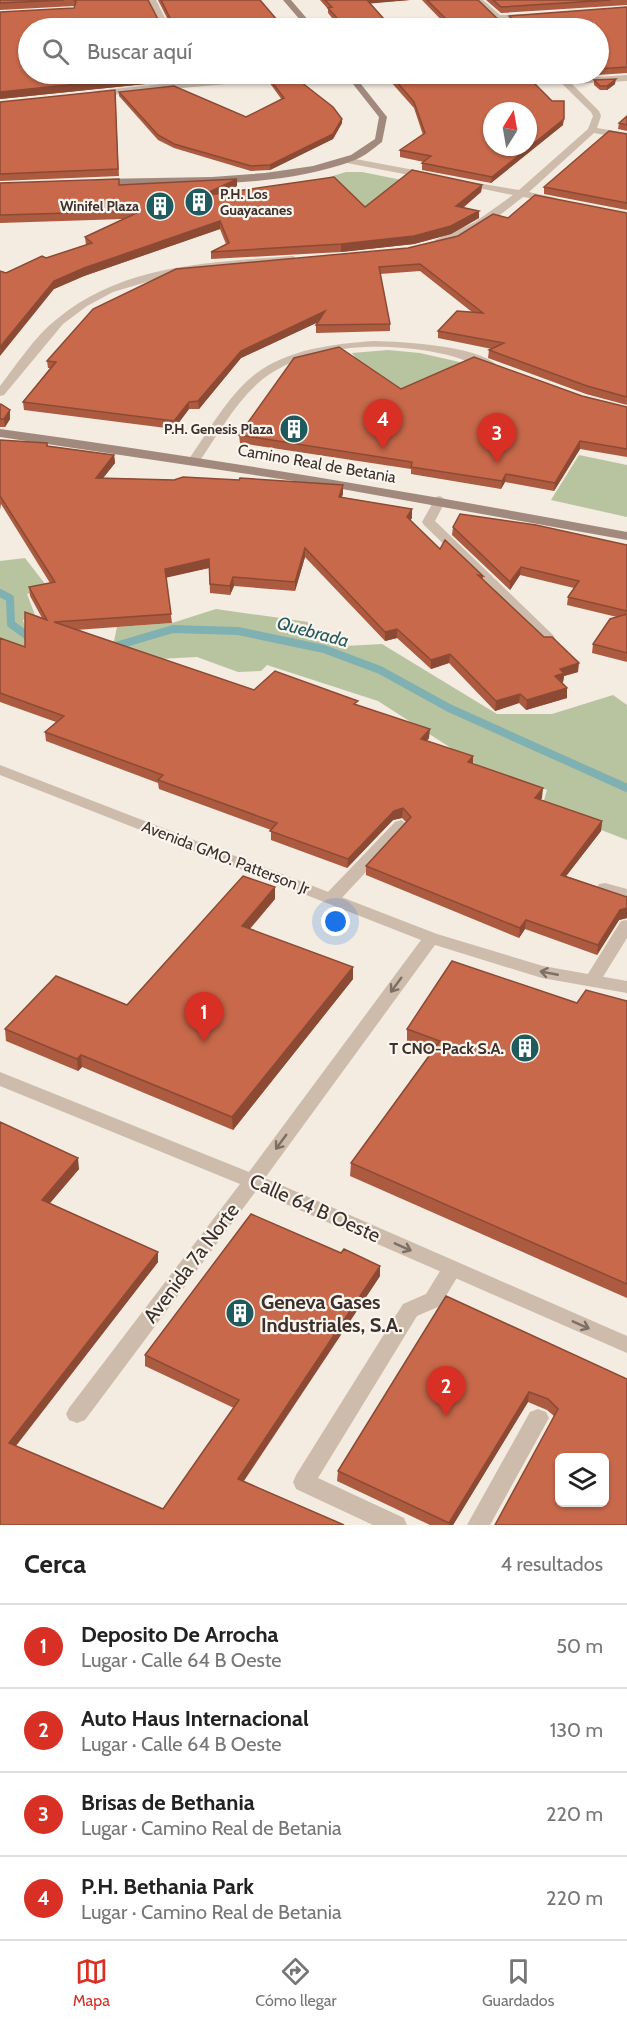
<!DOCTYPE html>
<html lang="es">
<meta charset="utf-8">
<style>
body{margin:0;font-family:Cabin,sans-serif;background:#f2f2f2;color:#222}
.controls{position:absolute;right:18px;bottom:18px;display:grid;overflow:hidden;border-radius:9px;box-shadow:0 2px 4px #0004}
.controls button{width:54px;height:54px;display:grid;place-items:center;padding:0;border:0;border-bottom:2px solid #e0e0e0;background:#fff;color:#222;font:30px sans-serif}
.compass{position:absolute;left:483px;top:102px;width:54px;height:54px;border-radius:50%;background:#fff;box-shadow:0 2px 4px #0004;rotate:11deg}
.you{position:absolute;left:336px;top:922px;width:21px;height:21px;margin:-15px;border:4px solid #fff;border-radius:50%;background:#1a73e8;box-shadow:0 0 0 9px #1a73e833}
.badge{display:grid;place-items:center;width:39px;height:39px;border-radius:50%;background:#d93025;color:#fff;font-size:20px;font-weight:700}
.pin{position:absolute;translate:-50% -50px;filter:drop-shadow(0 2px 3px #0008)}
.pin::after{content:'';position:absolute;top:32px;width:21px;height:18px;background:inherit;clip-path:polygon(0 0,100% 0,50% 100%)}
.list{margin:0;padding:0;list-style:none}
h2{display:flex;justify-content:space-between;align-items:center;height:78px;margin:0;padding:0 24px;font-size:26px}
h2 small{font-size:20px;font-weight:400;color:#767676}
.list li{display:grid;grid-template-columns:39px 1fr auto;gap:18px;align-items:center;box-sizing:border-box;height:84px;padding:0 24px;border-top:2px solid #e0e0e0}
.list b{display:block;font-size:22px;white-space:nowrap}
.list p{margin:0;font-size:20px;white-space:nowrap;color:#767676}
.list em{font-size:20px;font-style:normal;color:#767676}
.icon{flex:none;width:33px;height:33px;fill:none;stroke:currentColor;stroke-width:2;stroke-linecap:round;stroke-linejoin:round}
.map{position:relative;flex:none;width:627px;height:1525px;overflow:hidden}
.search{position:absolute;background:#fff;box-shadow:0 2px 4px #0004;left:18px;right:18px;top:18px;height:66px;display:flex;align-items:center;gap:15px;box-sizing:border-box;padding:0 21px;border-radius:33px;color:#767676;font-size:22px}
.sheet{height:414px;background:#fff}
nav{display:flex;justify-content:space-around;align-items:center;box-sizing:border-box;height:84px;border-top:2px solid #e0e0e0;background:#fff;font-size:16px;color:#767676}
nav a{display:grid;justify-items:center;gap:3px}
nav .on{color:#d93025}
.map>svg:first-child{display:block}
.green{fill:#b8c4a0}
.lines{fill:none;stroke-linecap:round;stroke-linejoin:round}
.stream{stroke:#7fb0b2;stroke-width:8}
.lane{fill:#cdbbac;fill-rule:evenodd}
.street{fill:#cdbbac;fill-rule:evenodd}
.secondary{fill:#a18a7d;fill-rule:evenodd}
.wall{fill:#ac5a40}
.shaded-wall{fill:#8c4a34}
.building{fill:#c8694b;stroke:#8c4a34;stroke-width:1.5;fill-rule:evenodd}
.oneway{stroke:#7d6f65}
.labels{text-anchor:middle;stroke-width:4.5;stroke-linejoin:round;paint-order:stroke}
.far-poi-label{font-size:14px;font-weight:bold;fill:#3b302b;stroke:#fbf5ee;text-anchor:end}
.street-label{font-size:16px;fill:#3b302b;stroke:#fbf5ee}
.poi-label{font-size:16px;font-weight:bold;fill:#3b302b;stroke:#fbf5ee;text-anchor:end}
.water-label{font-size:18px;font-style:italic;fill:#1f5a5e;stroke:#fbf5ee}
.near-street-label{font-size:20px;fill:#3b302b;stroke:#fbf5ee}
.near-poi-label{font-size:20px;font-weight:bold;fill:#3b302b;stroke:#fbf5ee;text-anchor:start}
</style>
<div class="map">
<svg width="627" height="1525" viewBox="0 0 627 1525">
<rect width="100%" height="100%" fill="#f4ebe1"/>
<path class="green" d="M346,172H362L407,181L374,204L363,207L326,178Z
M388,350L420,353L468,364L395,408L352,353Z
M579,455L627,465V517L551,500Z
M25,558L49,589L27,594L35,615L23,620L26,631L51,646L114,641L117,627L172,623L216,609L308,622L307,639L345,646L382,644L497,714H552L613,695L627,705V840L542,807L547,790L479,766L378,701L267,665L261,671L238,672L197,657L140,660L0,645V561Z"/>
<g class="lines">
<path class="stream" d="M0,593L10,598L11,624L33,640
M112,647L173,629L238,631L324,649L380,670L449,708L627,788"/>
<path class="lane" d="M172,83L176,86L175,88L95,97L91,94L95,91Z
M401,820L409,825L407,828L338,902H326L324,898L326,894L395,822Z
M605,883L627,889V899L599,892L597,888L599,884Z
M627,920V938L598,985H586L583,981L586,977L621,921Z
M452,1261L459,1263L462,1269L440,1306L417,1316L318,1478L404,1518L407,1525H373L296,1489L293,1482L296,1475L403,1304L426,1294L445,1263Z
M538,1409L546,1412L549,1418L490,1525H467L530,1412Z"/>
<path class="street" d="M148,0H156L170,28H162Z
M475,0H483L500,15L527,14L531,16L504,20L512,28H504Z
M278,74H304L300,77L172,89L168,86L172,83Z
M552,74H560L566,79L627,75V81L572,84L599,111L601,116L597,128L627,133V139L594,133L529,192L556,198V202L523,197C504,212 460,247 435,244V240L475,222L513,195L459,184V180L519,190L588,129L593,116L591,112Z
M350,158L430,173L435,176L430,179L347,163L345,161Z
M293,256L298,259L297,261L170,275L113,292L87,306L63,324L4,395L0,396V386C18,363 34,337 57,319C122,264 212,262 293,256Z
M374,341C403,342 475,345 497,365L491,368C473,364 456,356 438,353C381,341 302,344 257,384C233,406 217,436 199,462L195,463L189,459C207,433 224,403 247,381C280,350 331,344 374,341Z
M440,496L446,500L435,521L553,635L555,638L553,641H543L424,525L422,522L436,497Z
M0,765L437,934L543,966L627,981V993L542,978L435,945L265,1178L627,1336V1353L256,1191L85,1420L77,1423L69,1420L66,1414L69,1408L240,1184L0,1086V1072L249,1172L421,940L0,775Z"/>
<path class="secondary" d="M283,0H291L315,28H307Z
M345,74H353L387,117L382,142C374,148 365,156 355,160C279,189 180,184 99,185L94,182L99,179L212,177L265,173L313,166L351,155L375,139L379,117Z
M0,429C210,458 419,493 627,532V540L314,484L0,437Z"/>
</g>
<path class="wall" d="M0,0H148L160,23L169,22L158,0H260L284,28H28V74H268L155,81V83L0,99V12L74,8V6L0,10Z
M320,0H410L370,3L392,28H340L328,13V9Z
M422,0H478L503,24L510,23L509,16L627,7V73L583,76L580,74H598V28H449Z
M486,0H627V5L501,13Z
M376,74H525L563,125L491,183L422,170V163L424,162L400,157V150L423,135L414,108L390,81H383Z
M269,78L342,119V123L333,139L270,170L251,171L174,148L158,140L119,96V92L246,117L282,100L269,82Z
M594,80L615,84L607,90H600L594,85Z
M115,90L119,176L0,181V102Z
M627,116V131L618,129L619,123Z
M627,134V210L544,194V187Z
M237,179V186L222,193L365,207L482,185L481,192L463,208L479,218L451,234L414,244L341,252L211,259V252L226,244L220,229L84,276L54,289L6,273L46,258L86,245L85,237L123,219L0,223V183L119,185Z
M627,213V405L586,394L488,358L489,350L492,349L438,338V331L472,312L420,271L380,274L390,324V331L316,333V325L318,322L241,358L199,409H189L174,429L24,410L23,402L50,368H48L47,361L408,248L458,236L508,218Z
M401,389L582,396L627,407V457L580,449L554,491L505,482L501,489L411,474V469L240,443L239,435Z
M0,405L10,419L5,427H0Z
M0,440L47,443L48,446L114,455L115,463L103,478L174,480H239L343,485L341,497L412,509V518L410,520L440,549L483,576V580L578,672L564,676L563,682L562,683L567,698L526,710L519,703L495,711L449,663L431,669L397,638L385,641L305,557L295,591L234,586L230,595L210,593L209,568L166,577L172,623L76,630L254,690L358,705L429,738L427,741L542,798L540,800L602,821L601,831L566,876L627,897V918L619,920L597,955L525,929L519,938L366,875V866L406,822L402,818L393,820L347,868L271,840V830L159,789L158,783L46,741L45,732L56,722L0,702V638L25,647L42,618L30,596L29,587L50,583L1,504L0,510Z
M453,527L627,545V662L592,653L593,644L617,617L567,605L568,597L574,588L520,575L510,590L452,535Z
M275,887V899L250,929L353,979L233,1130L82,1067L78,1071L6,1041L5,1029L127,1005Z
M627,1001V1298L350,1176L351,1163L432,1051L407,1042V1029L577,1003Z
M0,1122L79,1169L50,1203L158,1252V1262L16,1446L163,1509L234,1408L145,1366V1355L380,1276L244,1481L344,1525H0Z
M446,1296L627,1379L554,1416L547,1410L528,1402L453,1525H430L337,1481L338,1471Z"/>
<path class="shaded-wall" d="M365,0H410L365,4Z
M172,74H268L155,81V83L0,99V92L152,75Z
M390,74V81H383V75Z
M616,79L615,84L607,90V86Z
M342,119V123L333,139L270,170V165Z
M564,119L563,125L491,183L492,177Z
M237,179V186L201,203V196Z
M482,185L481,192L456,213V206Z
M479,211V218L451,234L414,244L341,252V244Z
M220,221V229L84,276L54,289L0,356V347L54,281L84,268Z
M325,311V319L241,358L199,409L198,401L241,351Z
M189,402V409L174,429V421Z
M10,410V419L5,427L4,419Z
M580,441V449L554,491L555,483Z
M114,455L115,463L96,487V478Z
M506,474L505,482L501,489L502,481Z
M343,485V494L339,506V497Z
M412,509V518L407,526V517Z
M305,548V557L295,591V582Z
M209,559V568L165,578V569Z
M521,567L520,575L510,590V582Z
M233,577L234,586L230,595V586Z
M397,629V638L385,641V632Z
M450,654L449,663L431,669V660Z
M579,663L578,672L564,676L563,682L554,685L555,676L560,669Z
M567,688V698L526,710L527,700Z
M520,694L519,703L495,711L496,701Z
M430,729L429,738L421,748V739Z
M473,756V765L468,762Z
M543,788L542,798L534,807L535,798Z
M403,808L402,818L393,820L347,868L348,859L394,811Z
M602,821L601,831L560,884L561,875Z
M275,887V899L242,937V926Z
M627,908V918L619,920L597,955L598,945L620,910Z
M526,920L525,929L519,938L520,928Z
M353,967V979L233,1130L232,1117Z
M81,1055L82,1067L78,1071L77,1059Z
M78,1158L79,1169L44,1210L42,1200Z
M158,1252V1262L10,1453L9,1443Z
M380,1266V1276L238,1489V1479Z
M529,1392L528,1402L453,1525H449V1523Z"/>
<path class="building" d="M0,0H64L0,3Z
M74,0H148L160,23L172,22L161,0H260L284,28H28V74H172L152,75L154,76L0,92V12L74,8L76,2Z
M325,0H367L392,28H346L328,8L332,7Z
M427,0H478L503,24L515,22L509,16L627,7V67L598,69V28H455Z
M493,0H611L501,7Z
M382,74H525L552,101H564V119L492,177L422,163L431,156L400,150L425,133L414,102L390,74L383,75ZM492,111H528V147H492Z
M292,75L333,107L342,119L333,134L270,165L251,166L174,144L158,135L119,92L174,86L246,117L284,98L269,78Z
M616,79L607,86H600L594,80Z
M115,90L118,169L0,174V102Z
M627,116V125L619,123Z
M609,131L627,134V203L544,187Z
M412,170L482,185L456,206L479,211L451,226L414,236L341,244L211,252L229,243L220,221L84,268L54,281L0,347V271L6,273L42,256L46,258L92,243L85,237L141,211L0,215V183L119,179V185L237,179L201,196L334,177L365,207Z
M535,195L627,213V397L587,386L489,350L504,343L438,331L457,311L483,313L420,264L379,267L390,324L316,325L325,311L241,351L198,401L189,402L174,421L23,402L56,362L47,361L93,309L176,269L408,248L458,236L493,214L508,218Z
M339,347L401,389L474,357L582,396L627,407V449L580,441L555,483L506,474L502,481L411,467L412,462L239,435L294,358Z
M1,404L10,410L4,419H0V405Z
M0,440L47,443V446L114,455L96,478L174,480L183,477L239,480L240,478L343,485L339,497L412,509L407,517L440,549L445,540L483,576L478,575L544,637H552L579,663L560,669L564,673L555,676L567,688L527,700L520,694L496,701L450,654L431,660L397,629L385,632L305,548L295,582L233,577L230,586L210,584L209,559L165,569L171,614L54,622L254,690L275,671L358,701L354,704L430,729L421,739L473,756L468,762L543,788L535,798L602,821L561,875L627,897V908L620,910L598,945L526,920L520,928L366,866L411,817L403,808L394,811L348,859L270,831L277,823L158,780L163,775L45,732L64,716L0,693V638L25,647V612L47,620L29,587L55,582L0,496Z
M460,514L536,525L627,545V611L568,597L579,581L521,567L510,582L453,527Z
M627,614V653L593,644L610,619Z
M243,876L275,887L242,926L353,967L232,1117L81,1055L77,1059L5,1029L56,976L127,1005Z
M452,961L577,1003L586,990L627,1001V1284L351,1163L440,1041L407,1029Z
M0,1122L78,1158L42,1200L158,1252L9,1443L163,1509L239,1400L145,1355L251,1214L341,1253L344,1249L380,1266L238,1479L344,1525H0Z
M446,1296L627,1379V1525H495L558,1409L548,1399L529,1392L449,1523L338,1471ZM560,1458H604V1503H560Z"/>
<defs><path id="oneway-shaft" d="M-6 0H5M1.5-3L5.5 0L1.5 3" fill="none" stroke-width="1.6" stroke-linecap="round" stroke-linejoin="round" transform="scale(1.5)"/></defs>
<g class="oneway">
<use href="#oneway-shaft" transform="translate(549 973) rotate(-169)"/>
<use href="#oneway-shaft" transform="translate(396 985) rotate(126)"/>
<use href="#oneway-shaft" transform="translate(281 1142) rotate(126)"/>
<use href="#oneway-shaft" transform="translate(403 1247) rotate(24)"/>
<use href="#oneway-shaft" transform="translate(581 1325) rotate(24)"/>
</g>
<defs>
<g id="building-disc" transform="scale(1.5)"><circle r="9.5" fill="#1f5a5e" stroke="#fbf5ee"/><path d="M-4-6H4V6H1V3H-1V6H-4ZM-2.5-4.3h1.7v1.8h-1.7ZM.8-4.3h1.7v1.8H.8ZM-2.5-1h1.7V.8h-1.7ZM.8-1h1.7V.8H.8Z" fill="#fff"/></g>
</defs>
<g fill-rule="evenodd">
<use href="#building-disc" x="199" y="202"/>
<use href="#building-disc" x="160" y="206"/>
<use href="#building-disc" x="294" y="429"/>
<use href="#building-disc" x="525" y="1048"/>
<use href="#building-disc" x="240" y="1313"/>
</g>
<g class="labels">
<g class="far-poi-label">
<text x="220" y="199" text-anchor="start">P.H. Los<tspan x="220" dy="16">Guayacanes</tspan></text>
<text x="139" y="211">Winifel Plaza</text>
<text x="273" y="434">P.H. Genesis Plaza</text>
</g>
<g class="street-label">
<text transform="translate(317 463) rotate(10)" y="6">Camino Real de Betania</text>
<text transform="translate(226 857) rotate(21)" y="6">Avenida GMO. Patterson Jr</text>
</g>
<g class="poi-label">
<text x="504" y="1054">T CNO-Pack S.A.</text>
</g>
<g class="water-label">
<text transform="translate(313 632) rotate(15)" y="6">Quebrada</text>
</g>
<g class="near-street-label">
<text transform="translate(315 1208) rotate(24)" y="7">Calle 64 B Oeste</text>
<text transform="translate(191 1263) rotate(-53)" y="7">Avenida 7a Norte</text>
</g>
<g class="near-poi-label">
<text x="261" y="1309">Geneva Gases<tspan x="261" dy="23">Industriales, S.A.</tspan></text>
</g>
</g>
</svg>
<div class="controls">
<button><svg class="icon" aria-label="layers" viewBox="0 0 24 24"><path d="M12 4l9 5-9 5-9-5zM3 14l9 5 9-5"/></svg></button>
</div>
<svg class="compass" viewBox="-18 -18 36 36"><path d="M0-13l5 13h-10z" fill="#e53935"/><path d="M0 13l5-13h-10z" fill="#767676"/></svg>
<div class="you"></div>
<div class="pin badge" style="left:204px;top:1042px">1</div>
<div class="pin badge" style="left:446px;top:1416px">2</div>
<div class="pin badge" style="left:497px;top:463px">3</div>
<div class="pin badge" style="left:383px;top:449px">4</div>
<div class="search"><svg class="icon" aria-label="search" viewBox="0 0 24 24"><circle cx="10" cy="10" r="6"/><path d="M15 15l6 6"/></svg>Buscar aquí</div>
</div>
<section class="sheet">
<h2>Cerca<small>4 resultados</small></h2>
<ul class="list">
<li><span class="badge">1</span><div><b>Deposito De Arrocha</b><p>Lugar · Calle 64 B Oeste</p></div><em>50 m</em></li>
<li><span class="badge">2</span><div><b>Auto Haus Internacional</b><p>Lugar · Calle 64 B Oeste</p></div><em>130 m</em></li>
<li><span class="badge">3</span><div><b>Brisas de Bethania</b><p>Lugar · Camino Real de Betania</p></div><em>220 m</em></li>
<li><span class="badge">4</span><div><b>P.H. Bethania Park</b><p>Lugar · Camino Real de Betania</p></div><em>220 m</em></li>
</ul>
</section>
<nav>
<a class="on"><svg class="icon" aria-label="map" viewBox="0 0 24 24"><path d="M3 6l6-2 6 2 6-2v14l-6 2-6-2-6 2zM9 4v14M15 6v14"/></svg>Mapa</a>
<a><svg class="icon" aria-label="directions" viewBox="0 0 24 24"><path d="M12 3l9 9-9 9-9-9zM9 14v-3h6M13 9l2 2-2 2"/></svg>Cómo llegar</a>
<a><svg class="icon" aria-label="saved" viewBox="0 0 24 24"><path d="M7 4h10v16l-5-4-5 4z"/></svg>Guardados</a>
</nav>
